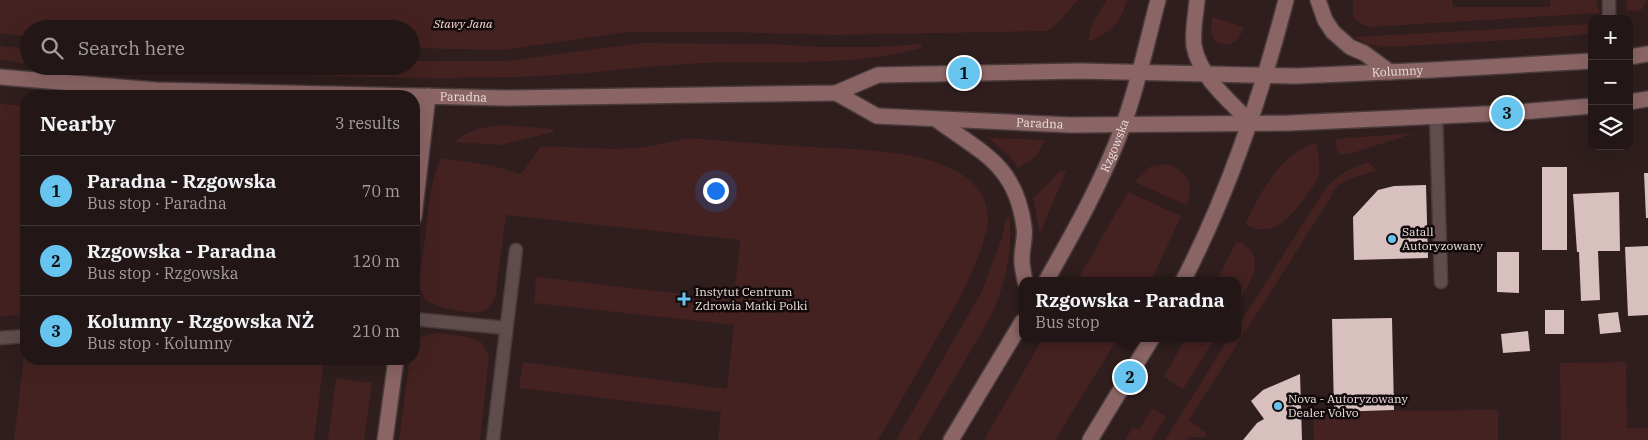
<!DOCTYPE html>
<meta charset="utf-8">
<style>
body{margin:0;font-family:"IBM Plex Serif",serif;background:#2f2323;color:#f1f3f6}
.controls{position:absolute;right:15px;top:15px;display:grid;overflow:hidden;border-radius:10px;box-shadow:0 5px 20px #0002}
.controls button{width:45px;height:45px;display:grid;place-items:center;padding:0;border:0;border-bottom:1px solid #403535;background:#231616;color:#f1f3f6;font:25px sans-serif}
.you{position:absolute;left:715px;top:190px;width:18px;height:18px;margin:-12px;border:4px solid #fff;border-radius:50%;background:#1a73e8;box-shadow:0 0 0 8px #1a73e833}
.badge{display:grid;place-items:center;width:32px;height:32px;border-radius:50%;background:#66c4ef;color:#111;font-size:16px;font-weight:700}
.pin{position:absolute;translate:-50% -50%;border:2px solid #fff;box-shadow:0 1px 5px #0006}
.popup{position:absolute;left:1019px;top:277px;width:222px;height:65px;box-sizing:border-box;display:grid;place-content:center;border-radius:10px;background:#231616;filter:drop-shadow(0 1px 4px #0005);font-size:16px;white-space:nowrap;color:#a39fa1}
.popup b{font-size:19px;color:#f1f3f6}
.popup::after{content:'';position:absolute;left:50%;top:100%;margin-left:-10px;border:10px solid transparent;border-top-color:#231616}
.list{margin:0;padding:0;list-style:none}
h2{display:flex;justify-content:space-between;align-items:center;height:65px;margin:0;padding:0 20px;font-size:21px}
h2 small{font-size:16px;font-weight:400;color:#a39fa1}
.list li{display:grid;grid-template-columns:32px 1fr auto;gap:15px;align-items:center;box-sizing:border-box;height:70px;padding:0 20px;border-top:1px solid #403535}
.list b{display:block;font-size:19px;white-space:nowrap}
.list p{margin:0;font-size:16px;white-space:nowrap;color:#a39fa1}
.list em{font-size:16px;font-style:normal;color:#a39fa1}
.icon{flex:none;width:28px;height:28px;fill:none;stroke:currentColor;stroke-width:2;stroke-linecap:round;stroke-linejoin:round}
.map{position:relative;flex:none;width:1648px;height:440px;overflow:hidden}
.search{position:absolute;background:#231616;box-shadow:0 5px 20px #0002;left:20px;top:20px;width:400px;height:55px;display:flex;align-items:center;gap:12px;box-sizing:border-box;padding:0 18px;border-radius:28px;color:#a39fa1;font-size:19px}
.panel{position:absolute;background:#231616;box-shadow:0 5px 20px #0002;left:20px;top:90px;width:400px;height:275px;border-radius:20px}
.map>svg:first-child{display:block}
.green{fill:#452222}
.building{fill:#d8c0bf}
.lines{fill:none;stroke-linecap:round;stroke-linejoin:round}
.lane-casing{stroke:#493b3c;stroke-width:15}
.secondary-casing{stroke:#493b3c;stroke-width:18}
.lane{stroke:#604c4c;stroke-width:12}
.secondary{stroke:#8b6565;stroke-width:15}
.poi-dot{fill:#66c4ef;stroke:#120a0a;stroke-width:2}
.labels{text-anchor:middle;stroke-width:5;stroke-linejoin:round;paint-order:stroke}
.park-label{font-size:12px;font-style:italic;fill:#fcd9d8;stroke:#120a0a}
.street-label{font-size:12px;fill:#ecdfdf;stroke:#120a0a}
.poi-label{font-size:12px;fill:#ecdfdf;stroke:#120a0a;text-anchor:start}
</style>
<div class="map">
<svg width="1648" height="440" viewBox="0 0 1648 440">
<rect width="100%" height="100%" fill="#2f1e1d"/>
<path class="green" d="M0,0H1078C1067,10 1060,25 1046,31L833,35L727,32H628L503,50L411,48V29H29V37L0,33Z
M1107,0H1127C1122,21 1109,35 1088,41L1093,22Z
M1353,0H1452L1453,7H1550V0H1596L1600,13L1369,27L1361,24L1353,17Z
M1627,0H1648L1641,10L1626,11Z
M1212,17L1244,27C1240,36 1238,42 1228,45L1216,42L1211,33Z
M1592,24V30L1586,34L1560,37L1388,47L1367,44L1354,37Z
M642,43L770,44L821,47H876L921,44V48C844,69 762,59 684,64C627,68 571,76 514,77C410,80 307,75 204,71V66H411V61H507Z
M0,46L29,49V64L0,60Z
M57,66H187V71L88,69Z
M0,104L26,106V315L0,316Z
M503,125L553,129V132L501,145L455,142C468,129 485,127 503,125Z
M1415,133L1349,154H1339L1337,150L1335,139Z
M689,138C729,141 770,145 810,147C860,150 984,147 988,217C989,225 985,235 983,243C971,281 951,314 931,348C914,379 896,409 878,440H718L721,412L519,388L523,362L727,389L734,325L534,303L536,277L734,300L740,240L506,215L495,298C493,301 490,306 488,308C475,319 438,307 425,300L419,284L431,190L437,167L442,158L494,166L521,174L541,146L616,149L647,147Z
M989,138L1045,140L1036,156L1018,168L1011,158Z
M1316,143C1317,152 1321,164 1319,174C1317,181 1312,188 1307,194C1294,214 1273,241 1245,224C1262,191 1278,155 1316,143Z
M1369,162L1376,171C1362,175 1335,180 1331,197L1189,420L1205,432L1206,434L1204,437H1188V440H1165L1229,338H1238V326L1324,191C1336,175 1350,168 1369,162Z
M1164,164C1185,168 1197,185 1186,205L1135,182L1150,167Z
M1059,171H1066L1040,234L1033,198L1051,181Z
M1128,192L1181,216L1151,281H1077Z
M1009,216C1014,250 1004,288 990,318L918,440H896L981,293L1002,238L1005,221Z
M1237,241C1269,256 1251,282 1238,303V281H1216Z
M438,333L468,337L481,342L489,355L480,440H399L410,359H414C414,339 418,336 438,333Z
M1043,338H1118L1055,440H984Z
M1186,338H1215L1183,389L1164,377Z
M24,357H26V359H324L314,440H14Z
M1626,362L1627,428H1648V440H1561L1560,363Z
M336,378L372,383L364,440H328Z
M1152,408L1166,417L1151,440H1125L1133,427L1139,430Z
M1498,410V440H1314L1313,411Z"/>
<path class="building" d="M1542,167H1567V250H1542Z
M1644,173H1648V218H1646Z
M1426,185L1428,258L1354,260L1353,217L1378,190L1394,186Z
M1619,192L1620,251H1598L1600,300L1581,301L1579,252H1577L1573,194Z
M1648,246V315L1628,316L1625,247Z
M1497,252H1519V293L1497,292Z
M1545,310H1564V334H1545Z
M1618,312L1621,332L1600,334L1598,314Z
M1392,318L1394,410L1334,412L1332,319Z
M1528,331L1530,351L1503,353L1501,334Z
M1300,374L1302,440H1243L1257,423L1264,419L1251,401L1263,390Z"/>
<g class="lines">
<g class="lane-casing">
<path id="lane" d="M1609,0V19
M1436,115L1441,282
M414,319L506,328
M0,338L26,336
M493,440L516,250"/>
</g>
<g class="secondary-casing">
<g id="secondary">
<path d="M1197,0C1196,14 1192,32 1194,46C1200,78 1230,101 1251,123"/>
<path d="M1318,0L1325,20L1333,32L1350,47L1364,53L1390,72"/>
<path d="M1629,57L1648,54"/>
<path id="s1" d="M0,77L156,90L505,98L836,93L878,75L1080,71L1297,76L1432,70L1592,61"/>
<path id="s2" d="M836,93L877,116L1070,125L1289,123L1507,113L1592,106"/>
<path d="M1629,102L1648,99"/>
<path d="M937,120C982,153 1016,165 1024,227C1026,238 1021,250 1022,262C1022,268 1024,274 1025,281"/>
<path d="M414,217L428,96"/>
<path id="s3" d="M1046,281C1075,230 1103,180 1123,126C1138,85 1147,42 1158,0"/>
<path d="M1183,281C1229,192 1261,97 1286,0"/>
<path d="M385,440L396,359"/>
<path d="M951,440L1022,322"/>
<path d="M1090,440L1152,338"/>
</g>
</g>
<use href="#lane" class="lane"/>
<use href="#secondary" class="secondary"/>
</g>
<g class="poi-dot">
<circle cx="1392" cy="239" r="5"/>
<path d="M681.5 291.5h5v5h5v5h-5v5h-5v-5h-5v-5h5z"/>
<circle cx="1278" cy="406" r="5"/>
</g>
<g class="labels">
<g class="park-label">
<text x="463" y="28">Stawy Jana</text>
</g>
<g class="street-label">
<text dy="4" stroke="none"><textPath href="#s1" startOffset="1402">Kolumny</textPath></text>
<text dy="4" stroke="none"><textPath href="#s1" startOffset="464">Paradna</textPath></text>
<text dy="4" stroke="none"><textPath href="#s2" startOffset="210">Paradna</textPath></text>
<text dy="4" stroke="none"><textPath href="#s3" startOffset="152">Rzgowska</textPath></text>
</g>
<g class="poi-label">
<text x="1402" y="236">Satall<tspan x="1402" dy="14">Autoryzowany</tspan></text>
<text x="695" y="296">Instytut Centrum<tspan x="695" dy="14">Zdrowia Matki Polki</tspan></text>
<text x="1288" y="403">Nova - Autoryzowany<tspan x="1288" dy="14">Dealer Volvo</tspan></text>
</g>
</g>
</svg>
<div class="controls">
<button>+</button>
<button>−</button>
<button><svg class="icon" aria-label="layers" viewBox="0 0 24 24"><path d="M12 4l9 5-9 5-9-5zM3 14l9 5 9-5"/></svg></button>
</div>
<div class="you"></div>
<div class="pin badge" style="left:964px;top:73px">1</div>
<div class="pin badge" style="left:1130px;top:377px">2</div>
<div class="popup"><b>Rzgowska - Paradna</b>Bus stop</div>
<div class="pin badge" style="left:1507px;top:113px">3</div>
<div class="search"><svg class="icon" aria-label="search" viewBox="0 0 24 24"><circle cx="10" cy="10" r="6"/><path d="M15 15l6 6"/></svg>Search here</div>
<section class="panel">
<h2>Nearby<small>3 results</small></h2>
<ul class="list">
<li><span class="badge">1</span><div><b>Paradna - Rzgowska</b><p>Bus stop · Paradna</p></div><em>70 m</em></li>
<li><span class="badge">2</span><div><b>Rzgowska - Paradna</b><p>Bus stop · Rzgowska</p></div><em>120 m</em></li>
<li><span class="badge">3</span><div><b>Kolumny - Rzgowska NŻ</b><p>Bus stop · Kolumny</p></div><em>210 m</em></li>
</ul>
</section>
</div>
